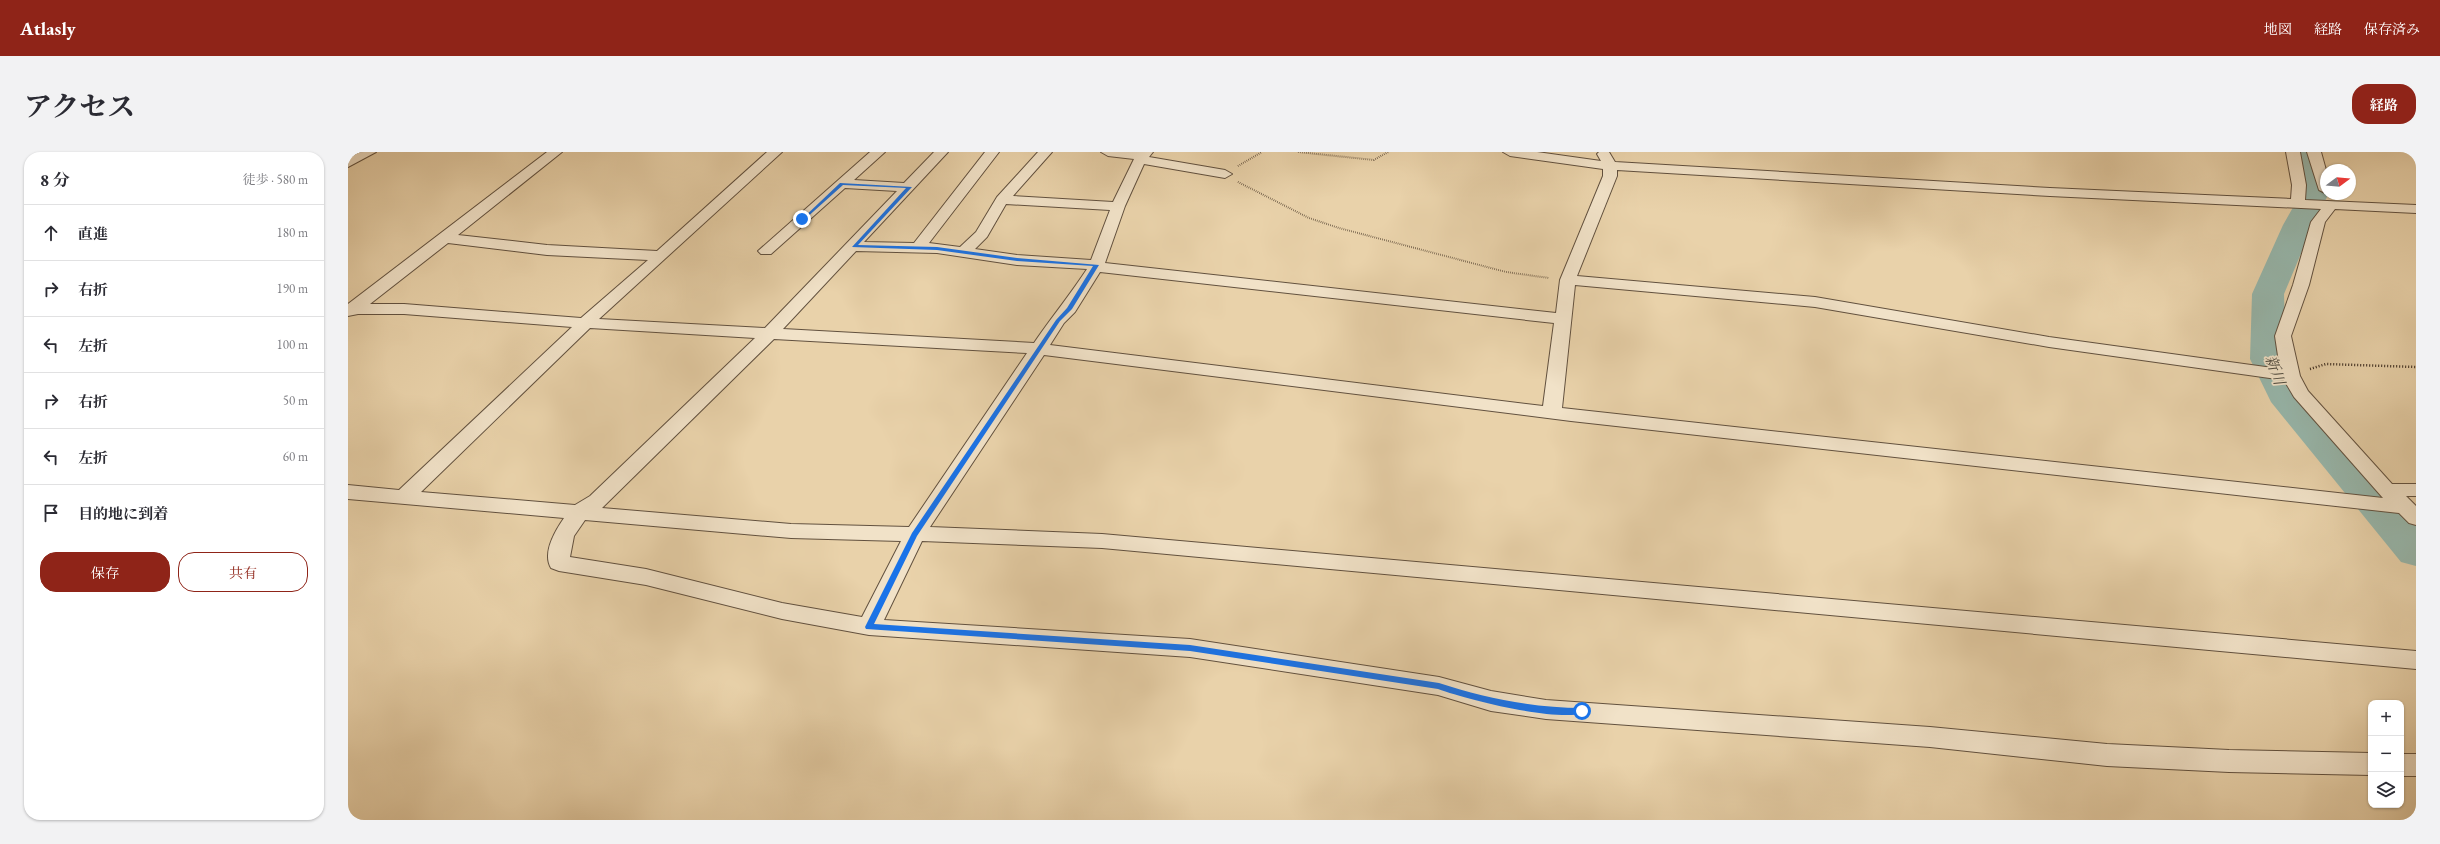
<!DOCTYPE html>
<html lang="ja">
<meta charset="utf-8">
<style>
body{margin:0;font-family:"EB Garamond","Noto Serif JP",serif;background:#f2f2f3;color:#2b2b33}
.controls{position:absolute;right:12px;bottom:12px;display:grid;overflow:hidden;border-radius:8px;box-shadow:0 1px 3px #0004}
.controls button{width:36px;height:36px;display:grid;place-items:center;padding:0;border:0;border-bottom:1px solid #e1e1e2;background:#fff;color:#2b2b33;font:20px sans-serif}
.compass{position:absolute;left:1972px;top:12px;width:36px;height:36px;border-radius:50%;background:#fff;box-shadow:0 1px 3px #0004;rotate:74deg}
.stop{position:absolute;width:12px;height:12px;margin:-9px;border:3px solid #1a73e8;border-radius:50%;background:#fff}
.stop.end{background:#1a73e8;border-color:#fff;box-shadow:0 1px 4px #0008}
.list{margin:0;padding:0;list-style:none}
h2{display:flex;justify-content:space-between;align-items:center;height:52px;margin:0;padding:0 16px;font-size:17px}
h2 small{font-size:13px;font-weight:400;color:#7c7c81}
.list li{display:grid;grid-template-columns:26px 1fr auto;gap:12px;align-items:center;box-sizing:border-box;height:56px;padding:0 16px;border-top:1px solid #e1e1e2}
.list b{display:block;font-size:15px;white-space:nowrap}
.list em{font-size:13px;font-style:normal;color:#7c7c81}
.actions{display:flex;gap:8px;padding:12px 16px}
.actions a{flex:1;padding:9px 0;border:1px solid #8f2418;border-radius:16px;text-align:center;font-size:14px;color:#8f2418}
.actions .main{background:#8f2418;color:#fff}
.icon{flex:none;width:22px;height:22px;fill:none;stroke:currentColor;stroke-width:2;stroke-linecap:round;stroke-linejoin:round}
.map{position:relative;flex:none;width:2068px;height:668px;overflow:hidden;border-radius:16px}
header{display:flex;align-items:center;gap:24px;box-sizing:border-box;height:56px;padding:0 20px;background:#8f2418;color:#fff}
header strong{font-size:19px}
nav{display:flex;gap:22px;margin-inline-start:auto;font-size:14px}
.intro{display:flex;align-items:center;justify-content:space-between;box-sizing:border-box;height:96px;padding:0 24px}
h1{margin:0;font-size:28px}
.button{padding:10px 18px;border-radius:16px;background:#8f2418;color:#fff;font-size:14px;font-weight:700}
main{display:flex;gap:24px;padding:0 24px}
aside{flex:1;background:#fff;border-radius:16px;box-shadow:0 1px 3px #0004}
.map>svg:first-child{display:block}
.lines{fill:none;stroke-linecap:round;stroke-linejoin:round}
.river{fill:#97b7ac;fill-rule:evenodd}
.street-casing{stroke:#62513f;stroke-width:2}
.path-far1{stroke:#35261b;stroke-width:2;stroke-dasharray:0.5 1.5;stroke-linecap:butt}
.path{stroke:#35261b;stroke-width:2.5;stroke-dasharray:1 2;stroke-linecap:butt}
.street{fill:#f1e2c8;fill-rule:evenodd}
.route{fill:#1a73e8}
.labels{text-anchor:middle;stroke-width:3.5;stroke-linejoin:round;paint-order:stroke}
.water-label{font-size:15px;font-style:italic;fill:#4e4a3f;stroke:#f1e2c8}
</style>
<header>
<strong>Atlasly</strong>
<nav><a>地図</a><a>経路</a><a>保存済み</a></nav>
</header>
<div class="intro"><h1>アクセス</h1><a class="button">経路</a></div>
<main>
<aside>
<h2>8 分<small>徒歩 · 580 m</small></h2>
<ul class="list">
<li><svg class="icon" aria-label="ahead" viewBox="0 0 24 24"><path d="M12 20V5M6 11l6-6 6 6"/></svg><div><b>直進</b></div><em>180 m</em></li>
<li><svg class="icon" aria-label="right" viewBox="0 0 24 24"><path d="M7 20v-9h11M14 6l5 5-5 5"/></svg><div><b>右折</b></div><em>190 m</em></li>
<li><svg class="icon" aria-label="left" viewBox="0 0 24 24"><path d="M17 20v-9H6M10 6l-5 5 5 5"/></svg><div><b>左折</b></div><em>100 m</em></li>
<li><svg class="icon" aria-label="right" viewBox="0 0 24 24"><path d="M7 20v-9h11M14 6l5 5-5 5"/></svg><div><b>右折</b></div><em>50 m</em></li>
<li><svg class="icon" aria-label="left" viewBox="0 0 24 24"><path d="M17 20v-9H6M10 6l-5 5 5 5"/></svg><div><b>左折</b></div><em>60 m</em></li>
<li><svg class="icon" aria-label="arrive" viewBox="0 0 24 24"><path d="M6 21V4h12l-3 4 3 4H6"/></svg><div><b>目的地に到着</b></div></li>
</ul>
<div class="actions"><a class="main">保存</a><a>共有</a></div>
</aside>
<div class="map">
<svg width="2068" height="668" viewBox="0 0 2068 668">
<rect width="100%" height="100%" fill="#e9d2aa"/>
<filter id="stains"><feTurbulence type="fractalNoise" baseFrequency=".005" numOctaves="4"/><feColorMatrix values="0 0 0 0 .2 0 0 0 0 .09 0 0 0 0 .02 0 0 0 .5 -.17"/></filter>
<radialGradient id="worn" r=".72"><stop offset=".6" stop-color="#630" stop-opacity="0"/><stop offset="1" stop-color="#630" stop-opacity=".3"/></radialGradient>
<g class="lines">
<path class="river" d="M1942,0H1968L1978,42L1980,43L1965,73L1936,142L1938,207L1953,238L2068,371V414L2053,410L1923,250L1902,207L1904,142L1935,73L1952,43Z"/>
<g class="street-casing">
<path id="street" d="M11,0H28L0,15V6Z
M199,0H214L110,83L199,93L309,99L419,0H434L251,167L417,176L549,39L497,36L423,102H413L410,99L522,0H537L506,28L556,31L586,0H600L516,90L566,91L637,0H651L581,91L612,95L628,80L649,45L690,0H704L665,44L765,50L786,7L760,4L753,0H805L801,5L877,18L884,22L877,26L796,12L777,54L757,111L1208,161L1212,128L1255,24V17L1162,4L1155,0H1189L1253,9L1249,2L1251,0H1261L1267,10L1702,36L1943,47L1944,33L1938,0H1952L1958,33L1957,48L2068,53V61L1987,57L1977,70L1961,133L1943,184L1952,224L1960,239L2044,332H2068V344H2058L2068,354V373L2061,371L2051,361L1223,269L696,203L582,375L754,382L2068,499V517L754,396L574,389L536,468L842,487L1091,525L1143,539L1198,548L1582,575L1759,592L1881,598L2023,601V623L1881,620L1759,614L1582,595L1198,567L1143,559L1090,543L842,505L521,483L434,467L298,433L211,419L203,416C194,401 207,379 216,366L0,347V333L51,338L224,175L56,162H10L0,164V152ZM1269,18L1702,44L1973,57L1963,70L1945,133L1927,184L1932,217L1701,185L1467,145L1229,124L1269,24ZM658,52L762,58L743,108L669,103L627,97L639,85ZM100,91L199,103L300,108L233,166L56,152H22ZM508,99L589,101L669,113L739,117C722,143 703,166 686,191L435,177ZM752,120L1206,171L1195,254L702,193L716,171L727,160ZM1227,133L1467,155L1701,195L1936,228L1946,245L2035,346L1214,256ZM242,176L407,186L242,344L227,353L73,340ZM426,187L679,201L561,375L443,372L254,356ZM237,368L443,386L553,389L514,465L434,451L298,417L222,405L226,384Z
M1959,0H1973L1978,18L1979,42L1971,38Z
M2053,602H2068V624H2053Z"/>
</g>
<path class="path-far1" d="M950,0L1026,8L1040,0
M890,14L914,0
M890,30L961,66L991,76L1158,120L1201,126"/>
<path class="path" d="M1962,217L1978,212L2068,215"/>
<use href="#street" class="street"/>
</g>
<path class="route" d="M492,31L564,35L510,93L589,95L669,106L751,113L724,157L712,169L569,384L526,472L842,493L1091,531C1136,546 1186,556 1234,556L1238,559L1237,561C1208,570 1120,548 1090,537L842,499L518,477L517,475L564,381L708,168L719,156L745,114L669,109L589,98L504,95L558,36L495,33L456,68H453Z"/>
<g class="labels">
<g class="water-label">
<text transform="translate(1927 218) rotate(70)" y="5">新川</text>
</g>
</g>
<rect width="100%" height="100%" filter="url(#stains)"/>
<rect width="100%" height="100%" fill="url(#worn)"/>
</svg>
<div class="controls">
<button>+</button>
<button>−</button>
<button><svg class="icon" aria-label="layers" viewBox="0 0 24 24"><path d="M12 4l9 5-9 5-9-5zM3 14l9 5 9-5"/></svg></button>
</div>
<svg class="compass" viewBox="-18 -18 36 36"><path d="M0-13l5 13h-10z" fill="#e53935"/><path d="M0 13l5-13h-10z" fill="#7c7c81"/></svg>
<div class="stop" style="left:1234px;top:559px"></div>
<div class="stop end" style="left:454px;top:67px"></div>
</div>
</main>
